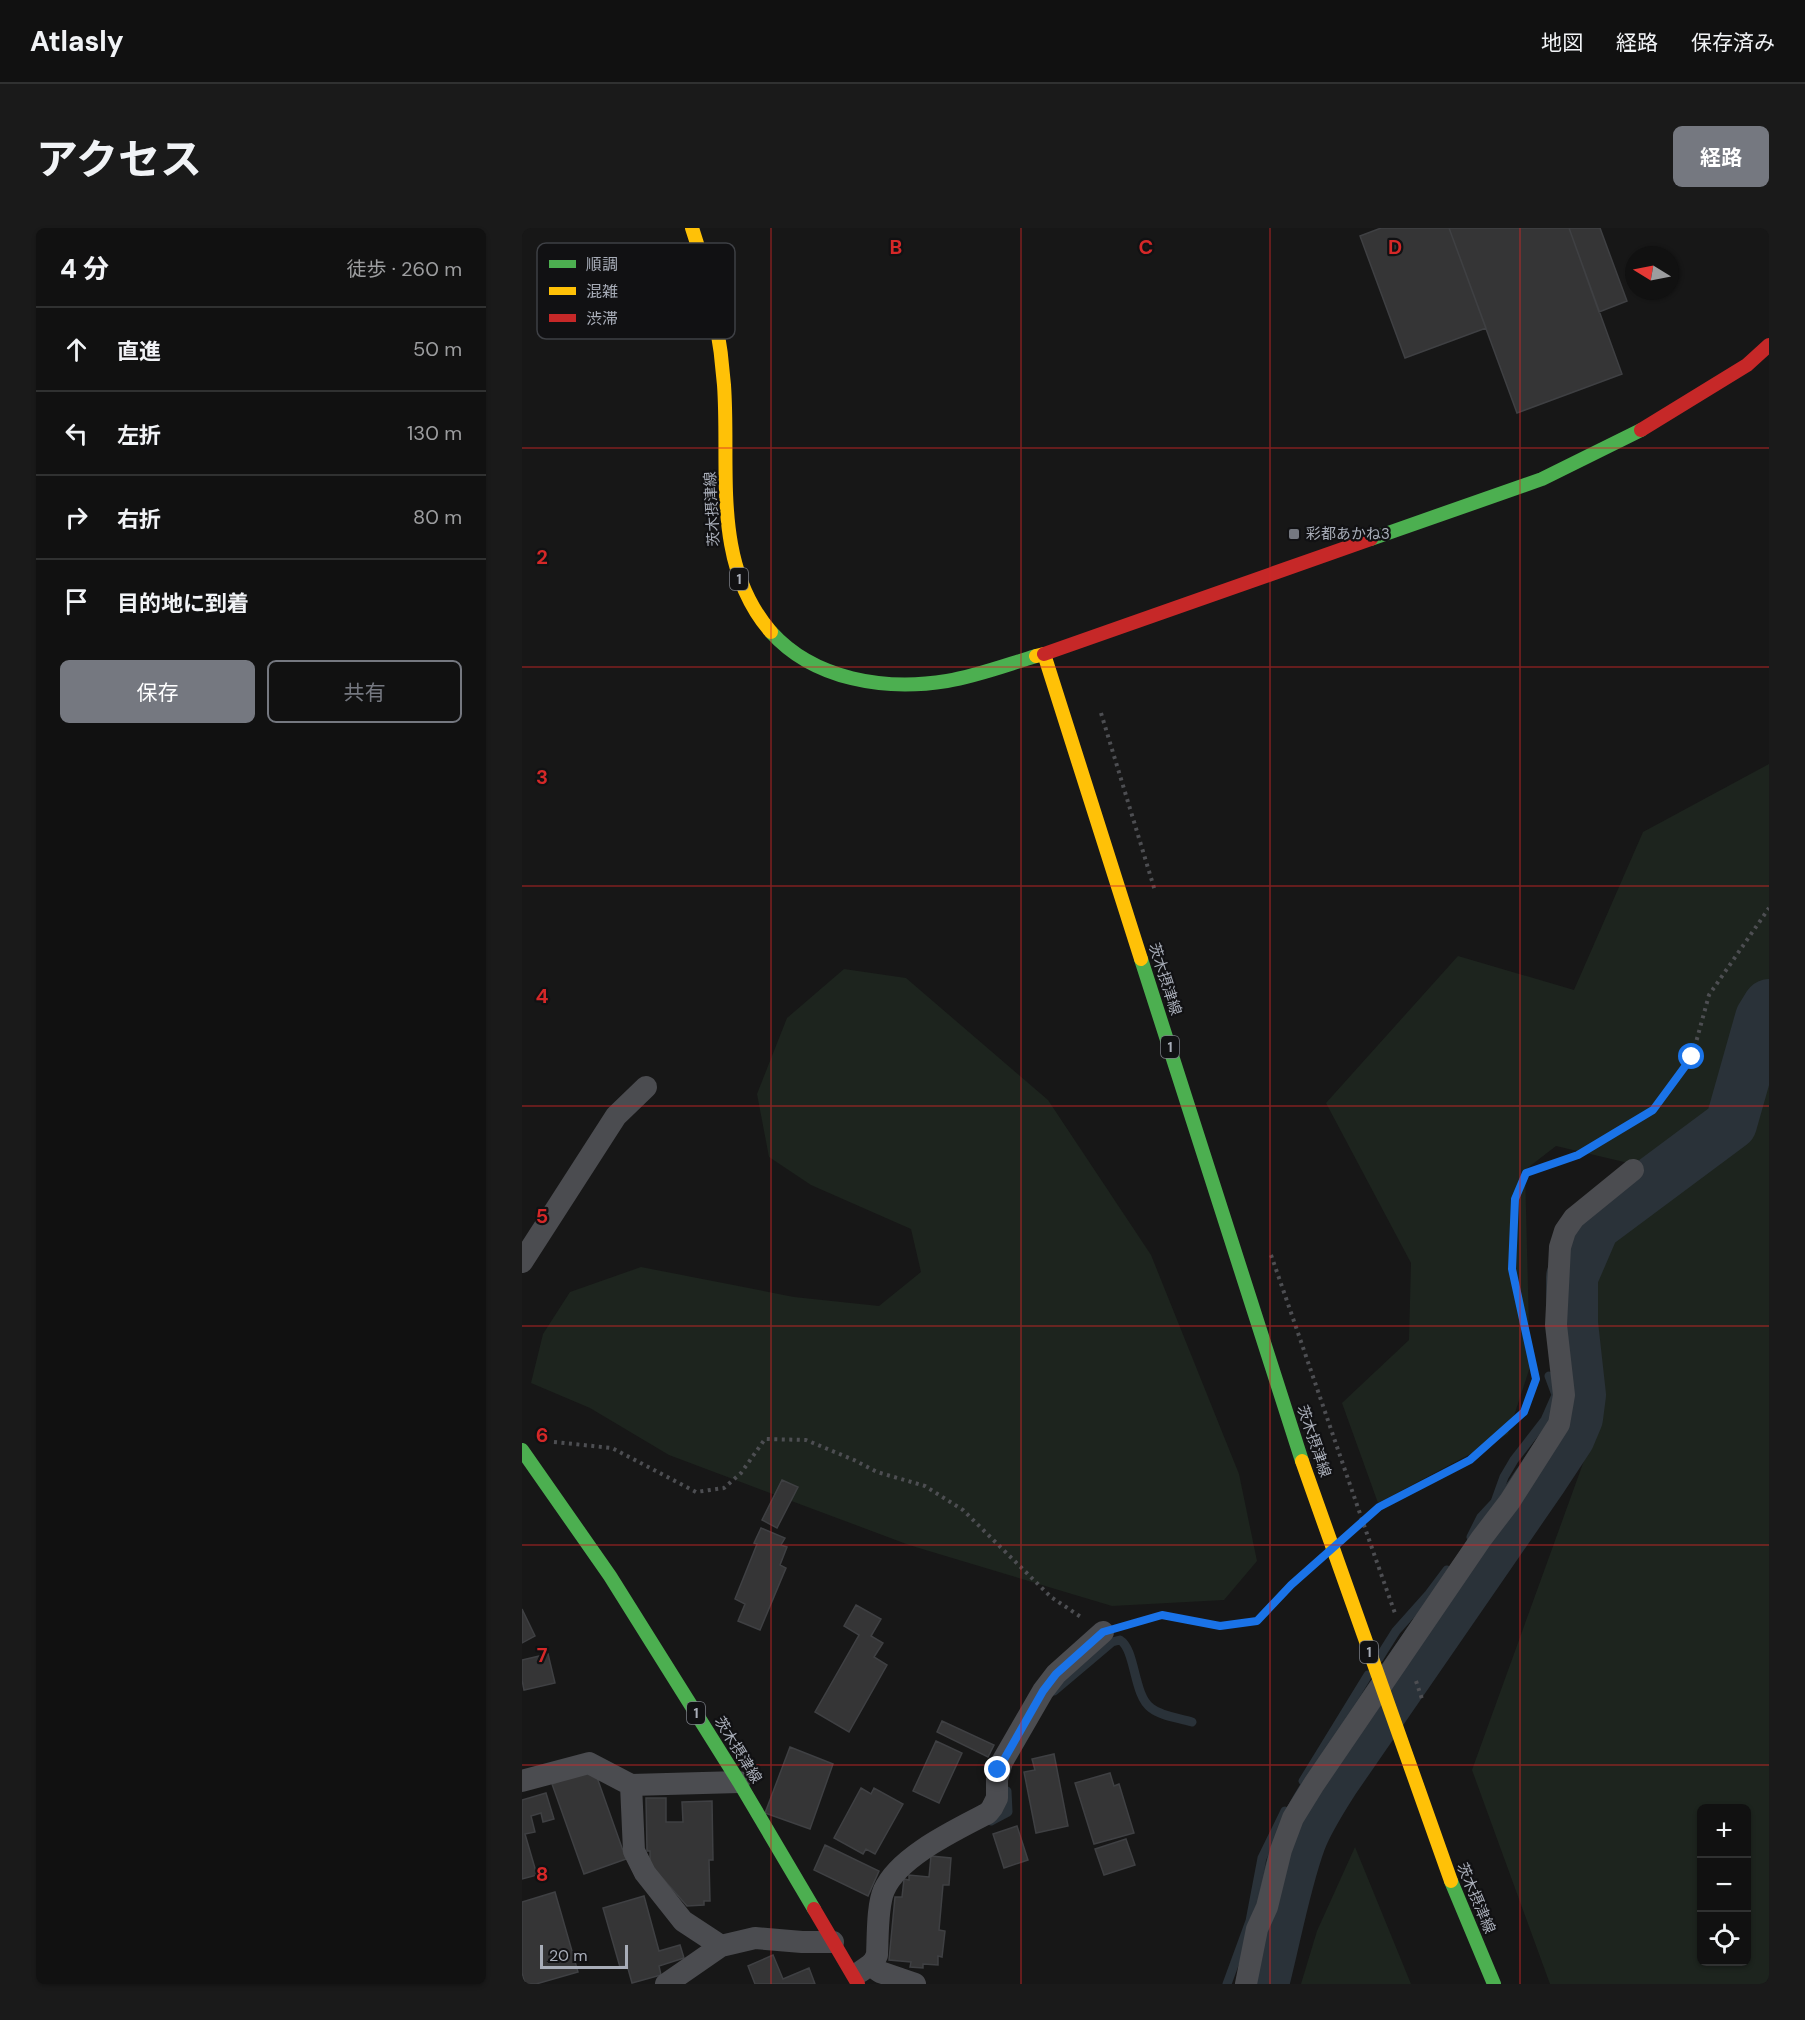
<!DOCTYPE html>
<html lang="ja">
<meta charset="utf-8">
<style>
body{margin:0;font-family:"DM Sans","Noto Sans JP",sans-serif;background:#1a1a1a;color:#f1f3f6}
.controls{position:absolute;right:18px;bottom:18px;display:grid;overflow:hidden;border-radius:9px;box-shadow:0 2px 4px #0004}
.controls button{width:54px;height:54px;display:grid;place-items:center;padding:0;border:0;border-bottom:2px solid #303131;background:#111;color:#f1f3f6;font:30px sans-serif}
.compass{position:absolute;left:1103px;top:18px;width:54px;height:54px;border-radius:50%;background:#111;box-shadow:0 2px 4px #0004;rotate:280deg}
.scale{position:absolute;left:18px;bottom:15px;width:88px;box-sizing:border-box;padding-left:6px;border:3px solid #a8adb8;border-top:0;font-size:16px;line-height:21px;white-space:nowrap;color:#a8adb8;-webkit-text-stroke:4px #111113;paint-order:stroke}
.stop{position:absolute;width:18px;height:18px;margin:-14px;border:4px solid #1a73e8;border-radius:50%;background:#fff}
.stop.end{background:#1a73e8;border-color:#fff;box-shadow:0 2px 6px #0008}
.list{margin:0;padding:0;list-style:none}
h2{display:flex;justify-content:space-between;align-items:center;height:78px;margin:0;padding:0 24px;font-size:26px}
h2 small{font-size:20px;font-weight:400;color:#9c9d9f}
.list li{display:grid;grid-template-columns:39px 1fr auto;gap:18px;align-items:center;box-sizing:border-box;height:84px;padding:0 24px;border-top:2px solid #303131}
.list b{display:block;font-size:22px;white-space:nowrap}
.list em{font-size:20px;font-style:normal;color:#9c9d9f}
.actions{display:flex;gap:12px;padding:18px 24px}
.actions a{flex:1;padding:14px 0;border:2px solid #757880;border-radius:9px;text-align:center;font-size:21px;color:#757880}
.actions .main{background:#757880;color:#fff}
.icon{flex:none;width:33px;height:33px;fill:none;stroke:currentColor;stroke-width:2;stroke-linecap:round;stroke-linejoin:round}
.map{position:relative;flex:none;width:1247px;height:1756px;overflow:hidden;border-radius:9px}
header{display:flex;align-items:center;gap:36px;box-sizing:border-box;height:84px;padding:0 30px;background:#111;border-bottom:2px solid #303131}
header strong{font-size:28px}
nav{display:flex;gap:33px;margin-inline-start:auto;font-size:21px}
.intro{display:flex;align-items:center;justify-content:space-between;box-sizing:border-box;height:144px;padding:0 36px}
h1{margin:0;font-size:42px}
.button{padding:15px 27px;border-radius:9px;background:#757880;color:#fff;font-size:21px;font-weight:700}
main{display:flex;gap:36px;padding:0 36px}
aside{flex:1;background:#111;border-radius:9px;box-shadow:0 2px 4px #0004}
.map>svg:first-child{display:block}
.green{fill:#1d241e;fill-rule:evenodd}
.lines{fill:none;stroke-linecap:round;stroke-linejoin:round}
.stream{stroke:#2a3239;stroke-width:9}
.river{stroke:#2a3239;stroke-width:52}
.building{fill:#353536;stroke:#3f4043;stroke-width:1.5}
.path{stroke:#4d4e52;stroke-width:4;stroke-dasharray:3 4.5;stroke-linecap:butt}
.street{stroke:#4b4c50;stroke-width:22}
.fast{stroke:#4caf50;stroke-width:14}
.slow{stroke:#ffc107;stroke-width:14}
.jam{stroke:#c62828;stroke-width:14}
.route{stroke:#1a73e8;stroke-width:8}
.grid{fill:none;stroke:#d62828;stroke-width:1.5;stroke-opacity:0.55}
.poi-dot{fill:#757880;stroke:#111113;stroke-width:2}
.labels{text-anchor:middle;stroke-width:4.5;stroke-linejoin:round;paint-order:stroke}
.shield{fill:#111113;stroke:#7b7e86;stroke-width:1.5}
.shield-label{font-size:14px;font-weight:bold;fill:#a8adb8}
.street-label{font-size:15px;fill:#a8adb8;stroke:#111113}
.poi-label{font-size:15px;fill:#a8adb8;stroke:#111113;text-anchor:start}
.key{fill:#111113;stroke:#3e4045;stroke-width:1.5}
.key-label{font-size:16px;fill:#a8adb8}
.grid-label{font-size:20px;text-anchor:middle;font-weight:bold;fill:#d62828;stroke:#111113;stroke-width:4.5;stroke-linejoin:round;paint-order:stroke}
</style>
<header>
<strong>Atlasly</strong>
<nav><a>地図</a><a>経路</a><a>保存済み</a></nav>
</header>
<div class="intro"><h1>アクセス</h1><a class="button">経路</a></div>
<main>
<aside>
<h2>4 分<small>徒歩 · 260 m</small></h2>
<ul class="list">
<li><svg class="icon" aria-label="ahead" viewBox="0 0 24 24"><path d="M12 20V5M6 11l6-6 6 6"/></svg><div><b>直進</b></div><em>50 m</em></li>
<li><svg class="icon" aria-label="left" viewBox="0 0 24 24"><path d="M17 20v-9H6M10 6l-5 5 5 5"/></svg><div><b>左折</b></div><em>130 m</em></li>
<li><svg class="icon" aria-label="right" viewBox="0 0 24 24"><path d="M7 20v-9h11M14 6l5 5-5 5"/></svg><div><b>右折</b></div><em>80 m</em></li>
<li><svg class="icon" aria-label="arrive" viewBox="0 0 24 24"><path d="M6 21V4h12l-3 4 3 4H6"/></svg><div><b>目的地に到着</b></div></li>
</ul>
<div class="actions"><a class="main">保存</a><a>共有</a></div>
</aside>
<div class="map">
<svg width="1247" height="1756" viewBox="0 0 1247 1756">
<rect width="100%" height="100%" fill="#171717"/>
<path class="green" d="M1247,536V1756H1028L950,1542L1072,1205L1061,1057L1115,937L1034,918L1003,942L1008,1139L986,1206L856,1275L820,1175L887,1112L889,1035L804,875L936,728L1052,762L1121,604ZM1180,1580H1224V1734H1180Z
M322,741L384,750L526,872L629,1027L717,1246L735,1333L702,1372L590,1378L387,1317L147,1227L68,1180L9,1155L21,1106L48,1064L119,1039L272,1069L357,1078L399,1044L389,1001L289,957L247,929L235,866L265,790Z
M833,1619L889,1756H779L795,1703Z"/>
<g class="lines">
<path class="stream" d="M949,1309L959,1289L973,1274L982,1249L992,1232L1023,1192L1034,1167L1027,1148
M857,1430L874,1403L907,1366L925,1342
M532,1463L590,1414L598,1412C614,1422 611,1467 629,1480C639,1488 657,1490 670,1494
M781,1553L846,1447
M469,1593L486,1584L485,1563
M705,1756L728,1693L740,1630L763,1583"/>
<path class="river" d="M741,1756C753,1710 762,1657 778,1613C786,1592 799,1572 811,1553L1020,1250L1047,1209L1055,1190L1058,1167L1050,1095V1049L1072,998L1209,896L1239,790L1247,777"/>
</g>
<path class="building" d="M859,0H927L964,100L883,130L838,8Z
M927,0H1047L1100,146L995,185Z
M1047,0H1078L1105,73L1077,84Z
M260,1252L276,1259L255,1300L240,1292Z
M239,1300L263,1310L259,1317L265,1319L258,1337L264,1340L238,1402L216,1393L223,1376L213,1371L235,1316L232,1315Z
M334,1377L359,1391L349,1408L361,1415L352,1429L365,1437L327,1504L293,1484L337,1407L322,1398Z
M0,1381L13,1408L0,1415Z
M26,1426L33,1455L2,1462L0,1452V1432Z
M420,1493L472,1517L466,1529L415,1504Z
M414,1513L440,1525L417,1575L391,1563Z
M268,1519L311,1536L288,1601L243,1585Z
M532,1526L546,1598L514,1605L502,1544L513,1542L510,1531Z
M72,1541L104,1631L62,1646L30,1556Z
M588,1545L592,1558L597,1556L612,1605L572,1616L553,1555Z
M339,1560L349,1566L352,1560L381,1576L353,1626L344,1621L341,1626L312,1610Z
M24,1565L32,1591L21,1594L19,1585L9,1588L13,1604L3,1606L15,1647L0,1651V1572Z
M124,1570H144V1594H161L160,1574L190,1573L191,1632H187L188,1673H182V1677L165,1678L128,1636V1623H125Z
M495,1598L506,1632L482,1640L471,1606Z
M604,1611L613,1637L582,1647L573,1621Z
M303,1617L357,1643L346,1668L292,1642Z
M409,1628L429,1630L427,1657H421L417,1702L423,1703L420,1729L416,1728V1737L401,1736V1740L388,1739L389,1734L367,1732L373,1669H380L382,1651L387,1652V1647L407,1649Z
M33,1664L56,1744L14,1756H3L0,1745V1674Z
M122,1668L137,1723L158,1717L162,1730L137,1738L139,1747L110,1755L105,1737L98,1739L81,1680Z
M251,1727L261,1751L287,1740L293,1756H233L226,1738Z"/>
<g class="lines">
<path class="path" d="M579,485L633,663
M749,1027C791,1147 831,1268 874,1388
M1010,1135L990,1041L993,971L1004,945L1056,927L1131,881L1170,829L1187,767L1247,680
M32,1214L90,1220L174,1264L202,1260L219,1245L243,1211L284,1212L332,1232L355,1244L403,1258L441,1282L529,1369L559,1389
M835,1298L857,1279L948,1232L1002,1184L1012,1154
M603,1398L640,1387L698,1398L735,1393L785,1343
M894,1453L900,1471"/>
<path class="street" d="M0,1034L94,888L124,859
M0,1553L67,1535L109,1557L217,1554
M109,1557L112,1623L123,1645L161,1693L199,1718
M348,1737L352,1733L355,1727C356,1708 355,1678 362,1662C377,1628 434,1602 466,1585L470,1580L475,1570V1551L480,1534L521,1463L534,1446L581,1404
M338,1744L348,1737L358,1744L393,1756
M144,1756L199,1718L233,1710L280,1714H311
M724,1756L735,1701L745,1679L759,1622L771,1590L792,1556L959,1311L988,1273L1037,1196L1042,1167L1034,1097L1038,1019L1043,1003L1052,990L1111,942"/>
<path class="fast" d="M849,311L1020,251L1119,202
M249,404C292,452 363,463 425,453C455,448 484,437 514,428
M619,731L780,1233
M0,1222L88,1348L217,1554L292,1681
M929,1653L972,1756"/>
<path class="slow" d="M170,0C187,51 198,104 202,157C208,241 189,335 249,404
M514,428L522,426L619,731
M780,1233L929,1653"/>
<path class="jam" d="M1119,202L1225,137L1247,117
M522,426L849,311
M292,1681L336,1756"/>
</g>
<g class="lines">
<path class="route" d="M476,1542L521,1463L534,1446L581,1404L640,1387L698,1398L735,1393L769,1357L857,1279L948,1232L1002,1184L1014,1151L990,1041L993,971L1004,945L1056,927L1131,882L1170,829"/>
</g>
<path class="grid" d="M249,0V1756M499,0V1756M748,0V1756M998,0V1756M0,220H1247M0,439H1247M0,658H1247M0,878H1247M0,1098H1247M0,1317H1247M0,1537H1247"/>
<rect class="poi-dot" x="766" y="300" width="12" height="12" rx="3"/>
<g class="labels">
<g class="shield">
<rect x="208" y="340" width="18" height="22" rx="4.5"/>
<rect x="639" y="808" width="18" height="22" rx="4.5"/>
<rect x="838" y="1413" width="18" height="22" rx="4.5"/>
<rect x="165" y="1474" width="18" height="22" rx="4.5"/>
</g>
<g class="shield-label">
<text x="217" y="356">1</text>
<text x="648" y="824">1</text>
<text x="847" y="1429">1</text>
<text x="174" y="1490">1</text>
</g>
<g class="street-label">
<text transform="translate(190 281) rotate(-93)" y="5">茨木摂津線</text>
<text transform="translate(643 751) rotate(72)" y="5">茨木摂津線</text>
<text transform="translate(792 1213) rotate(71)" y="5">茨木摂津線</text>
<text transform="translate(216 1522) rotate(58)" y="5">茨木摂津線</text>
<text transform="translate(954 1670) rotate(67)" y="5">茨木摂津線</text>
</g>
<g class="poi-label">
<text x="784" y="311">彩都あかね3</text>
</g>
</g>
<rect x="15" y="15" width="198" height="96" rx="9" class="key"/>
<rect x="27" y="32" width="27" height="8" fill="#4caf50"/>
<rect x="27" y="59" width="27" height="8" fill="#ffc107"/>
<rect x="27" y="86" width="27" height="8" fill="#c62828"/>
<g class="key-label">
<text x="64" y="42">順調</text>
<text x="64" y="69">混雑</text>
<text x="64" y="96">渋滞</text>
</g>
<g class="grid-label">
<text x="374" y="26">B</text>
<text x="624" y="26">C</text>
<text x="873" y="26">D</text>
<text x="20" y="336">2</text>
<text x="20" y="556">3</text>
<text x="20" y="775">4</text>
<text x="20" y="995">5</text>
<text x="20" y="1214">6</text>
<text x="20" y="1434">7</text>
<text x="20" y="1653">8</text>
</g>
</svg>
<div class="controls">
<button>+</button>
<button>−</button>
<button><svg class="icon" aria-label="locate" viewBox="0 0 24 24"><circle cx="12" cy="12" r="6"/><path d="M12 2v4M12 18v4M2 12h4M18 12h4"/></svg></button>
</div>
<svg class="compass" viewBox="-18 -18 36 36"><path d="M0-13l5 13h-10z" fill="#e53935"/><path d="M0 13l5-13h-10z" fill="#9c9d9f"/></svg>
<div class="scale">20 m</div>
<div class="stop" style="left:1170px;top:829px"></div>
<div class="stop end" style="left:476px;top:1542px"></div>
</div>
</main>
